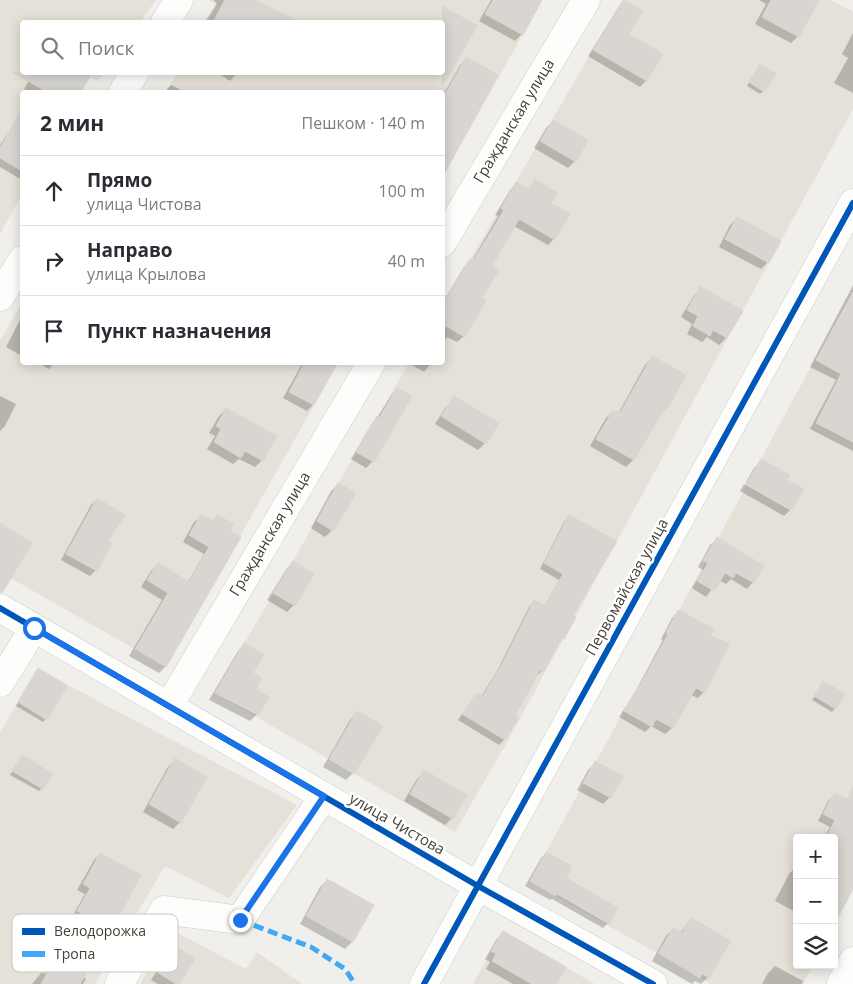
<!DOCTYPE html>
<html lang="ru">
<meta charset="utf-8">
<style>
body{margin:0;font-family:"Open Sans",sans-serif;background:#f7f7f7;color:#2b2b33}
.controls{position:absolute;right:15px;bottom:15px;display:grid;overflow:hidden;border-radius:5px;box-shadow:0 2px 12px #0003}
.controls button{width:45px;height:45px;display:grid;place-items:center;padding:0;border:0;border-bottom:1px solid #e1e1e2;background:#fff;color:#2b2b33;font:25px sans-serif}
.stop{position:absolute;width:15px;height:15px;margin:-11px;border:4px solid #1a73e8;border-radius:50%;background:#fff}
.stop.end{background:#1a73e8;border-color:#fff;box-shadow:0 1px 5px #0008}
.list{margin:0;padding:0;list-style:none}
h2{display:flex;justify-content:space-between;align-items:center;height:65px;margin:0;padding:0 20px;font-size:21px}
h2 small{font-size:16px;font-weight:400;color:#7c7c81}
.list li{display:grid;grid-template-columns:32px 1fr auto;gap:15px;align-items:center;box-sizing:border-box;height:70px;padding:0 20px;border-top:1px solid #e1e1e2}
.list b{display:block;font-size:19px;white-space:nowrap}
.list p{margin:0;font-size:16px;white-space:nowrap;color:#7c7c81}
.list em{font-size:16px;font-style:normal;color:#7c7c81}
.icon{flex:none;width:28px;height:28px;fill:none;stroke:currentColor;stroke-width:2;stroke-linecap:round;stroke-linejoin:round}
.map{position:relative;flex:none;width:853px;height:984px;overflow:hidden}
.search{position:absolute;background:#fff;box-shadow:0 2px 12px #0003;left:20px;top:20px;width:425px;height:55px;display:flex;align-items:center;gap:12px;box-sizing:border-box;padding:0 18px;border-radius:5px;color:#7c7c81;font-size:19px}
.panel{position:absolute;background:#fff;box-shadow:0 2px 12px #0003;left:20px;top:90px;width:425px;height:275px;border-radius:5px}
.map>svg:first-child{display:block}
.residential{fill:#e5e1d8}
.shadow{fill:#0003}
.building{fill:#d9d6d2;stroke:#d9d6d1}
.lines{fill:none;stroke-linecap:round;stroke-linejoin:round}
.minor-casing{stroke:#cfcdc8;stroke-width:29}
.minor{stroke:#fdfdfc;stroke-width:28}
.quiet{stroke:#3fa9f5;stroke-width:5;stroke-dasharray:10 5;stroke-linecap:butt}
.cycleway-casing{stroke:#fff;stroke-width:9}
.cycleway{stroke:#0057b8;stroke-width:6}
.route{stroke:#1a73e8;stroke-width:6}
.labels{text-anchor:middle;stroke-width:5;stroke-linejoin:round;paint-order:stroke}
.street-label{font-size:15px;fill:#484136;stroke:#fff}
.key{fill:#fff;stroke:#c8c6c3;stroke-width:1}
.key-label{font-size:14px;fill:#484136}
</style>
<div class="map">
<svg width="853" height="984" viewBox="0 0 853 984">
<rect width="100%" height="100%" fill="#f1efeb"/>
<path class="residential" d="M0,0H156L140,22H22V72L104,73L98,81L90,77L81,92H22V194L0,234Z
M208,0H542L443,177L442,92H166L177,73L442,72V22H207L217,5Z
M622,0H831L853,12V109L506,744L455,832L215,693L409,363L442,362L443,306Z
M853,289V889L834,925V838H797V965H813L803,984H711L530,881L646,671Z
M22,303V362L338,363L166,667L0,572V340Z
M38,668L103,704L297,805L229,898L165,866L95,984H0V732Z
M170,929L246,969L257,952L302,984H140Z
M503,931L595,984H473Z"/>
<path class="shadow" d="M213,0H256L255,1L292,20L291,22H205L217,3Z
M491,0H540L522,34L515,41L479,21Z
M759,0H818L798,36L791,43L755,24L766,4Z
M625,1L628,35L661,55L646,81L640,87L588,56L619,7Z
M853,33V93L834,83L848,58L842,54Z
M467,59L442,170V97L460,65Z
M757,69L763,91L760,94L747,86Z
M34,72L88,78L79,92H31L24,89Z
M216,72H238L230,81Z
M171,85L185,92H164Z
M553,121L575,161L568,168L534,148L546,128Z
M12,130L22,136V180L0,167V145L6,136Z
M535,181L549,204L554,239L548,245L514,226L491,266L481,299L464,336L457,342L447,337L442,345V304L464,267L472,261L498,216L495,215L510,190L516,184L527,191Z
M737,218L779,241L768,262L761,269L719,247L730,225Z
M853,285V451L810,429L836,380L810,367Z
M701,288L726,338L719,345L707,337L702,342L687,334L692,324L681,317L694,295Z
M22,316V356L6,347Z
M652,358L667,407L659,414L633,460L626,467L590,446L606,418L613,411L618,414L645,365Z
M36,362H55L49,369Z
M303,362H337L313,405L307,411L283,398Z
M411,362H432L424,372L410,364Z
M398,389L373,461L366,468L351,459L371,425L377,418L391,396Z
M0,396L16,404L5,426L0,431Z
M453,400L485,443L478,450L435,424L445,408Z
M226,409L262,460L255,467L239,459L233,464L207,449L215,436L209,433L219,416Z
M761,461L785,480L802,489L791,509V508L746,482L754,468Z
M338,484L332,530L325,537L311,528L331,491Z
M744,484L790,510L784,516L740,491Z
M97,499L106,542L96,570L90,576L61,560L91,505Z
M201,516L211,522L217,516L229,532L165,667L159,673L129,656L162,600L141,587L151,571L158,564L188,582L204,554L183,542L194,522Z
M569,517L572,616L542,671L537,676H535L513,717L517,719L504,740L499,745L458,720L472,700L477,694L481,697L498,669L529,607L534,601L544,607L559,580L540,569L564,522Z
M717,539L753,582L747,589L731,579L726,584L719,580L706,597L692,588L703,570L698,567L710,545Z
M293,562L294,605L287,612L267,600L286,570Z
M678,612L709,635L704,692L698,698L691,695L672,728L665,734L651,726L645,732L619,717L636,691L663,640L661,639L672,618Z
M244,644L254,689L267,697L257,714L250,721L209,700L238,651Z
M35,673L46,719L43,722L16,706Z
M823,683L844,695L832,712L812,700Z
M357,712L353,773L346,780L323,767L350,720Z
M22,757L42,788L39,791L10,775Z
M175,760L180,822L173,829L143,812L168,767Z
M595,763L610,797L603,804L577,790L588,770Z
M424,772L452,818L445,825L404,801L417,779Z
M835,794L853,804V885L834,838H824L830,827L818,821L828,801Z
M546,853L564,878L608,923L603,928L552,899L550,900L525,886L541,858Z
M100,854L118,914L119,933L112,939L107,936L83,977L86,979L83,984H32L42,972L45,974L77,920L72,917L85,894L77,890L94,860Z
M795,868H797V913L775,901L789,874Z
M327,880L372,905L352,942L345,949L300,924L320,887Z
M691,919L708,977L701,984L695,981L692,984L652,961L666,936L673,929L680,933Z
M503,933L554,984H513L486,969L490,962L485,959L496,940Z
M174,947L177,984H158L151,980L167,954Z
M775,966L803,981L802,984H762L768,973Z"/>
<path class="building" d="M225,0H255L299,22H213Z
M493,0H542L523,35L485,14Z
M624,0L643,11L629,34L663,54L647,81L593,50Z
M771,0H819L799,37L762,17Z
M442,6L477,26L442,87Z
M466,57L498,75L442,177V100Z
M760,64L776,74L764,92L749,82Z
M12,72H92L81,92H47Z
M22,109V171L0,158V148Z
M553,120L588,140L576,162L540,141Z
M535,179L557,193L551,203L570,214L555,240L519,219L492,266L499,270L482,298L486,300L465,337L442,324V306L470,259L473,261L504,210L501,208L516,182L529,190Z
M737,217L781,241L769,263L725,239Z
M700,286L743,311L727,338L713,330L710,336L693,326L698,316L687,310Z
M853,292V442L816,423L841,374L816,360Z
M652,356L686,375L668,408L665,407L634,460L596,439L613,410L620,413Z
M305,362H338L314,405L289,392Z
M397,388L412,396L374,462L356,452L377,416L379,418Z
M454,396L499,423L486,444L441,416Z
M226,408L277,436L263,461L245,451L241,458L214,442L221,429L216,426Z
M761,459L790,475L787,480L804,489L792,510L746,484Z
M338,483L356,493L333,531L317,521Z
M97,498L125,515L108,541L112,543L97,571L66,554Z
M201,514L213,521L217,515L234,524L230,531L241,537L166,667L135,649L168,593L147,580L158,563L189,582L209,547L189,535Z
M569,515L617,541L573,615L576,617L564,639L562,638L543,672L540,670L515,716L519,718L505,740L462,714L477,693L483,696L503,662L534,600L545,606L563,574L544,563Z
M0,523L32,543L2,593L0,592Z
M717,537L764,566L754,583L736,573L733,578L725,573L714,591L697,581L708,563L703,560Z
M293,561L314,574L295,606L273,593Z
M678,610L714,629L710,635L729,644L705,693L696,688L673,728L656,719L652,727L624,711L638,687H639L668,634L666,633Z
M244,643L264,654L253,673L262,678L256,689L269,697L258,715L215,693Z
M38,668L67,686L47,720L18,702Z
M823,681L845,694L836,709L814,696Z
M357,711L383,726L354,774L329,759Z
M22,755L53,774L43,789L12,771Z
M175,758L207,777L181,823L149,804Z
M595,761L623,776L611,798L583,783Z
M424,770L467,795L453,819L410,794Z
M853,787V889L834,925V838H826L835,820L823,814L834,793L847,799Z
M546,852L572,866L566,878L618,908L609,924L557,894L556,896L530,881Z
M100,853L141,875L120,914L128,919L120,934L112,930L80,984H41L82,913L77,911L90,888L83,884Z
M327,879L374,905L353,942L306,916Z
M691,918L731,941L709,978L702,974L700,978L658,953L673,928L682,933Z
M503,931L566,967L556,984H532L492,961L496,954L491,951Z
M174,945L195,959L179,984H176L157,972Z"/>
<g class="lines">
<g class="minor-casing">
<path id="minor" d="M165,22L179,0
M123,92L135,72
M442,243L586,0
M0,297L22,260
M0,608L478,886L653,984
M0,683L34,628
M169,706L372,362
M119,984L164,910L240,920L324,796
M424,984L853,203
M841,984L853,961"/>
</g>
<use href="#minor" class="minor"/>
<path class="quiet" d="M240,920L311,947L345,969L355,984"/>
<g class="cycleway-casing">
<path id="cycleway" d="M0,608L478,886L653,984
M424,984L853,203"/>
</g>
<use href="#cycleway" class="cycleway"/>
</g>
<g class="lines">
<path class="route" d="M34,628L324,796L240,920"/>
</g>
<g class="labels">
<g class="street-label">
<text transform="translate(514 121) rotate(-59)" y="5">Гражданская улица</text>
<text transform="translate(270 534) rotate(-59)" y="5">Гражданская улица</text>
<text transform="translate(627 587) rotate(-61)" y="5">Первомайская улица</text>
<text transform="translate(397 824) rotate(30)" y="5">улица Чистова</text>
</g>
</g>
<rect x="12" y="914" width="166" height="58" rx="8" class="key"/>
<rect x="22" y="928" width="23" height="7" fill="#0057b8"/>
<rect x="22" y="951" width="23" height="6" fill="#3fa9f5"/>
<g class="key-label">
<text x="54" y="936">Велодорожка</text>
<text x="54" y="959">Тропа</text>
</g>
</svg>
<div class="controls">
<button>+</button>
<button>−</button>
<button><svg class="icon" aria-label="layers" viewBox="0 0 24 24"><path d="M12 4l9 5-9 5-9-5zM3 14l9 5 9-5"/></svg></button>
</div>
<div class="stop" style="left:34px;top:628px"></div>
<div class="stop end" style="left:240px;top:920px"></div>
<div class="search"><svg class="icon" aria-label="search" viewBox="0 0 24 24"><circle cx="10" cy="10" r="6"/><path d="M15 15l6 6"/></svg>Поиск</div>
<section class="panel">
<h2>2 мин<small>Пешком · 140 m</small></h2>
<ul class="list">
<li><svg class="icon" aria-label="ahead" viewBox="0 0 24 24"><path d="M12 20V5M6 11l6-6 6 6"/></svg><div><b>Прямо</b><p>улица Чистова</p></div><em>100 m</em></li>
<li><svg class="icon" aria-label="right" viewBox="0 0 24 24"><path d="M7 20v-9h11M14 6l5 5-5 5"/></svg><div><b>Направо</b><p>улица Крылова</p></div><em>40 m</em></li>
<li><svg class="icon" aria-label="arrive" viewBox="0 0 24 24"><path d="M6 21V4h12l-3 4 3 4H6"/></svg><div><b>Пункт назначения</b></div></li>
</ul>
</section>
</div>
